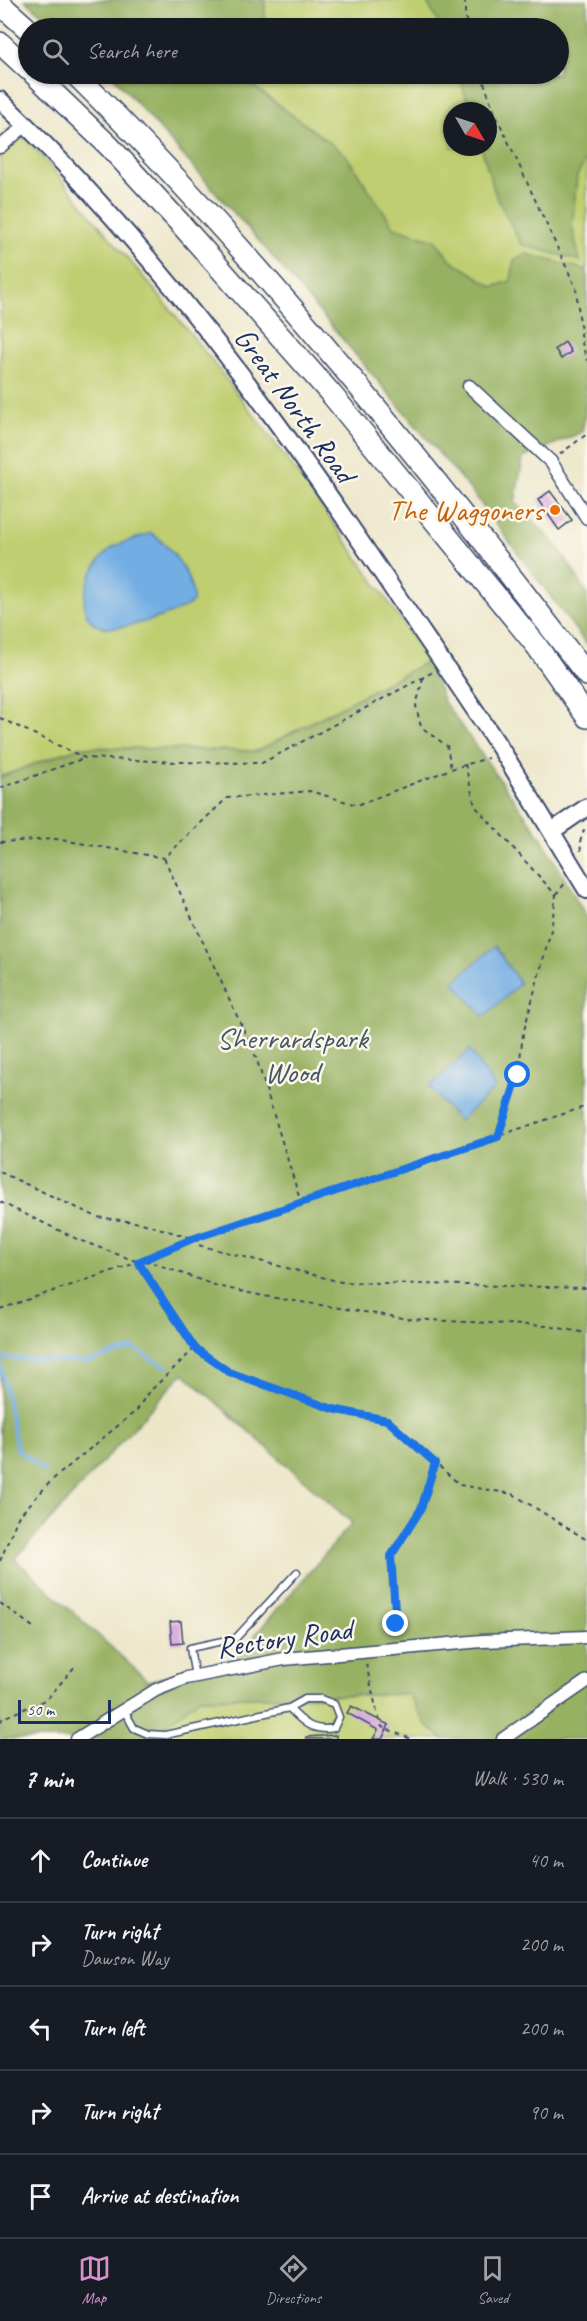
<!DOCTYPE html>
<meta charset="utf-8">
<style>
body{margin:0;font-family:Caveat,sans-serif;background:#20242c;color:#f1f3f6}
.compass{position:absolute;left:443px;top:102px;width:54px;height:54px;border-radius:50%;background:#171b24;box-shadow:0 2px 4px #0004;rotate:129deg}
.scale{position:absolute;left:18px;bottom:15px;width:93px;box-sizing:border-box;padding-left:6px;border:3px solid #1b2f5e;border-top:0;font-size:16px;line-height:21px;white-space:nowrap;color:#1b2f5e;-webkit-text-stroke:4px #fbf7ec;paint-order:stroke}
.stop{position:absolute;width:18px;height:18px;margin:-14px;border:4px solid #1a73e8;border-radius:50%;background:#fff}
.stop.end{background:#1a73e8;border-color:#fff;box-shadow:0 2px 6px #0008}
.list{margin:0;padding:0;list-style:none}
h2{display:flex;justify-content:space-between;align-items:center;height:78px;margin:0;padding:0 24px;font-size:26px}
h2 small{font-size:20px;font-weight:400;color:#9ea1a6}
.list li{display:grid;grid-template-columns:39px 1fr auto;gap:18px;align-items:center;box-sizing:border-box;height:84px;padding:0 24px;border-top:2px solid #363941}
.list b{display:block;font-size:22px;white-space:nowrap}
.list p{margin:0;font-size:20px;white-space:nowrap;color:#9ea1a6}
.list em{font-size:20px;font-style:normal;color:#9ea1a6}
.icon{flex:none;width:33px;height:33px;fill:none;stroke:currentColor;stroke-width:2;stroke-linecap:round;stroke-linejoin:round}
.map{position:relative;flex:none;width:587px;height:1739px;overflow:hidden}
.search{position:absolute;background:#171b24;box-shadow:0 2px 4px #0004;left:18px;right:18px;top:18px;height:66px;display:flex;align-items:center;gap:15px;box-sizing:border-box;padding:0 21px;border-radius:33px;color:#9ea1a6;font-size:22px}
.sheet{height:498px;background:#171b24}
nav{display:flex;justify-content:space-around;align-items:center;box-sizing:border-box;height:84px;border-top:2px solid #363941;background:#171b24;font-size:16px;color:#9ea1a6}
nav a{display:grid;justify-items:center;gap:3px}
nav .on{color:#d690ce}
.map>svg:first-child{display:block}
.green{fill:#bfce70;stroke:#6d7e67;stroke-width:1.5;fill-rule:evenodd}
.forest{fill:#97b162;stroke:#597060;stroke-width:1.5;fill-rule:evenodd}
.water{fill:#72ade3;stroke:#466ea0;stroke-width:1.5}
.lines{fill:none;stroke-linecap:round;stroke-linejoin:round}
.stream{stroke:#72ade3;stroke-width:4}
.building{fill:#d5a1da}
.lane-casing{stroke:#3a4a6e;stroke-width:9}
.street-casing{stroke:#3a4a6e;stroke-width:15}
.secondary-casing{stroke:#3a4a6e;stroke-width:20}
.highway-casing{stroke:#3a4a6e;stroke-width:24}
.path{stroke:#3a4a6e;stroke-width:2;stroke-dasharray:4.5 4.5;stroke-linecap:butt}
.lane{stroke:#fff;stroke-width:6}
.street{stroke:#fff;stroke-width:12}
.secondary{stroke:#fff;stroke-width:16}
.highway{stroke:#fff;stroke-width:21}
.route{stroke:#1a73e8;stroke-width:8}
.food-dot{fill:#e8710a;stroke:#fbf7ec;stroke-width:2}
.labels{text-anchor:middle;stroke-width:5;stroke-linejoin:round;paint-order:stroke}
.street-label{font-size:30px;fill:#1b2f5e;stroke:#fbf7ec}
.food-label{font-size:30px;fill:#c56008;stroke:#fbf7ec;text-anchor:end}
.park-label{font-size:30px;fill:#445762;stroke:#fbf7ec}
</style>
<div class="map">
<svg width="587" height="1739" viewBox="0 0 587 1739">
<rect width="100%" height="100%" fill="#fbf7ec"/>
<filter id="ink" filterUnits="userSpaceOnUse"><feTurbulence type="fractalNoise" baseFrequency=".0167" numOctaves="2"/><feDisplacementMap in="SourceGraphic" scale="12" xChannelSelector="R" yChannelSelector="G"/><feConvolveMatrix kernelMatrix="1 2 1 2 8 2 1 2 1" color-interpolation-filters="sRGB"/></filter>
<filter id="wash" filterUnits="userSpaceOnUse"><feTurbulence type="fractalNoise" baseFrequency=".008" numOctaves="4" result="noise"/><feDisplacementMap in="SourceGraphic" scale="24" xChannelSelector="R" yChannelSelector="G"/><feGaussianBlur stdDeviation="1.35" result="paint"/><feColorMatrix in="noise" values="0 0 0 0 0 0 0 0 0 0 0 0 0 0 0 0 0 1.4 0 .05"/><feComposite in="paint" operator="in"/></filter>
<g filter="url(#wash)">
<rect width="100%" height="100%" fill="#ece6c9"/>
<path class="green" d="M102,0H587V324L495,378L178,74H558V28H132ZM452,111H488V147H452Z
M13,126C48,160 79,201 111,239C226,371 331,515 428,661L257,751L80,747L0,777V137Z
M409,1694L427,1726L443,1739H148L199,1698Z"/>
<path class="forest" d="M25,0H265V28H58Z
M426,0H587V157L577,176L572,227L580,261L521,244L496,196L481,147H488V111H470L459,74H558V28H441Z
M111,74H237L345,154L394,227L435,240L451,260L493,287L511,281L514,260L526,254L587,270V354L582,358C587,383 587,409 582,432L523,458L515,502L559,548L587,593V645L473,493L266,249Z
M428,661L444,702L541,837L587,918V1739H443L427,1726L408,1694L200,1698L148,1739H0V777L80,747L257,751ZM183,1373L352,1523L235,1658L148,1681L15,1559Z"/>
<path class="water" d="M151,533C170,545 195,578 193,602C178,614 113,635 96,625C70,609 93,561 112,548C123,541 139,538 151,533Z
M494,946L520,983L484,1017L454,982Z
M470,1050L495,1088L459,1121L429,1087Z"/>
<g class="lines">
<path class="stream" d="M0,1358L87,1362L133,1348L166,1367
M0,1362L17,1449L45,1471"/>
</g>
<g id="blocks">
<path class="building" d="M565,342L571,352L561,359L555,349Z
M550,491L572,520L559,530L538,500Z
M181,1621L183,1643L172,1644L170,1622Z
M351,1706L389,1725L382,1739H373L378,1730L347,1713Z
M336,1735V1739H307L306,1737Z"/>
</g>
</g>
<g filter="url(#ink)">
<use href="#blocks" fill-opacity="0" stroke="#3a4a6e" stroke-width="1.5"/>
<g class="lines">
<g class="lane-casing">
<path id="lane" d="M195,1677L190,1648L236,1638L297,1572
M124,1710L134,1728L148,1734L165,1735L289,1708L305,1699H321L334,1704L339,1717L334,1728C313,1732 303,1723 289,1708"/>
</g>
<g class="street-casing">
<path id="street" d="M0,147L26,125
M469,386L551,462L587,518
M77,1739L156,1690L186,1678L284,1659L482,1641L587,1637
M503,1739L587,1681"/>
</g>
<g class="secondary-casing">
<path id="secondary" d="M0,100C153,246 279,419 396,594C432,647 469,700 504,754C532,799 559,845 587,890
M552,831L587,807"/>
</g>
<g class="highway-casing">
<path id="highway" d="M0,4L28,29
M0,43L28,69
M34,74L109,146L179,222L332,395L536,645L587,717
M75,74C261,258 428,467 587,675"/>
</g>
<path class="path" d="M465,0V16L468,28
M481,74L494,111L576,288L582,343L587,361
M560,454L587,434
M423,678L416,706L421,727L447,746L451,768
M0,718L85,758L177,762L262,763L433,672
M465,764L475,806L556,895L551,930L523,1034L518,1075L498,1136
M0,788L85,758
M0,842L56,839L164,858L227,798L310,791L357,805L451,769L488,758
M581,851L580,842L585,827
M164,858L256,1057L301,1203
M556,895L565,883
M0,1172L97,1217L142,1223L191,1238
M0,1202L79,1240L138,1262L195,1348L229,1372L333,1409L387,1420L460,1485L513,1494L587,1540
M197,1237L198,1245L341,1282L587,1288
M145,1260L217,1286L263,1296L409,1319L547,1326L587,1333
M0,1309L145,1260L197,1237L587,1106
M0,1561L18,1517L52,1480L137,1410L147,1394L195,1348
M0,1603L33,1627
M396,1624L391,1556L421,1509L435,1463
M366,1664L377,1712L382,1727L411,1739
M0,1722L3,1718L47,1699L77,1664"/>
<use href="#lane" class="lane"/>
<use href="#street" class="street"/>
<use href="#secondary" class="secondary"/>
<use href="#highway" class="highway"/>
</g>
</g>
<g class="lines" filter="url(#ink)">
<path class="route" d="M396,1624L391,1556L421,1509L435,1463L387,1420L333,1409L229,1372L195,1348L138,1262L192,1239L498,1137L518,1075"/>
</g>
<circle class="food-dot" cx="555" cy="510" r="6"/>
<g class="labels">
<g class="street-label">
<text transform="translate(295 405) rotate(54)" y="10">Great North Road</text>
<text transform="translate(284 1638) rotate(-8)" y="10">Rectory Road</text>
</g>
<g class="food-label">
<text x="543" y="520">The Waggoners</text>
</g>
<g class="park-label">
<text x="292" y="1048">Sherrardspark<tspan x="292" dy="34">Wood</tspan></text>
</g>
</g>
</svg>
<svg class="compass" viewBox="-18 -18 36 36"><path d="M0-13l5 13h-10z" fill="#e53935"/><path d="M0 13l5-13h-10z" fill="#9ea1a6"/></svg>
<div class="scale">50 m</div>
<div class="stop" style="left:518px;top:1075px"></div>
<div class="stop end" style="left:396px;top:1624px"></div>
<div class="search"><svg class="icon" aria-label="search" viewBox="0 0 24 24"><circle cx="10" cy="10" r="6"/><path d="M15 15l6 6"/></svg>Search here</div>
</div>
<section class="sheet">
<h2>7 min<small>Walk · 530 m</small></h2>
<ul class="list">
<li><svg class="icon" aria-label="ahead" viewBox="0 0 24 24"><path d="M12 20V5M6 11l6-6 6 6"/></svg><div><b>Continue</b></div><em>40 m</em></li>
<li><svg class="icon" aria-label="right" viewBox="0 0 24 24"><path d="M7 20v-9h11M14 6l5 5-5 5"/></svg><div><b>Turn right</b><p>Dawson Way</p></div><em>200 m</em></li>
<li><svg class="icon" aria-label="left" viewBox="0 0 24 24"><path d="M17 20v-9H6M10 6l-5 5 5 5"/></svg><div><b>Turn left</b></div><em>200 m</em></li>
<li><svg class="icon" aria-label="right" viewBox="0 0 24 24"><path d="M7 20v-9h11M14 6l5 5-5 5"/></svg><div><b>Turn right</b></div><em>90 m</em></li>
<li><svg class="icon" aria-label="arrive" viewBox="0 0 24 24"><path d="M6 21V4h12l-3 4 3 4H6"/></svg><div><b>Arrive at destination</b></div></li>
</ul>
</section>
<nav>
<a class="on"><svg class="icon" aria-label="map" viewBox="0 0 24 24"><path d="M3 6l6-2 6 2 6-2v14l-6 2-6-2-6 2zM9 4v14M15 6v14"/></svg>Map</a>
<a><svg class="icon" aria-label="directions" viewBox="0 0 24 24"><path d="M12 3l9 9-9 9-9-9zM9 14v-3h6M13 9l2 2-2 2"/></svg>Directions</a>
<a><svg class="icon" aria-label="saved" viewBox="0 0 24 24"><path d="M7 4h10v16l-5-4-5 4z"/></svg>Saved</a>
</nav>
